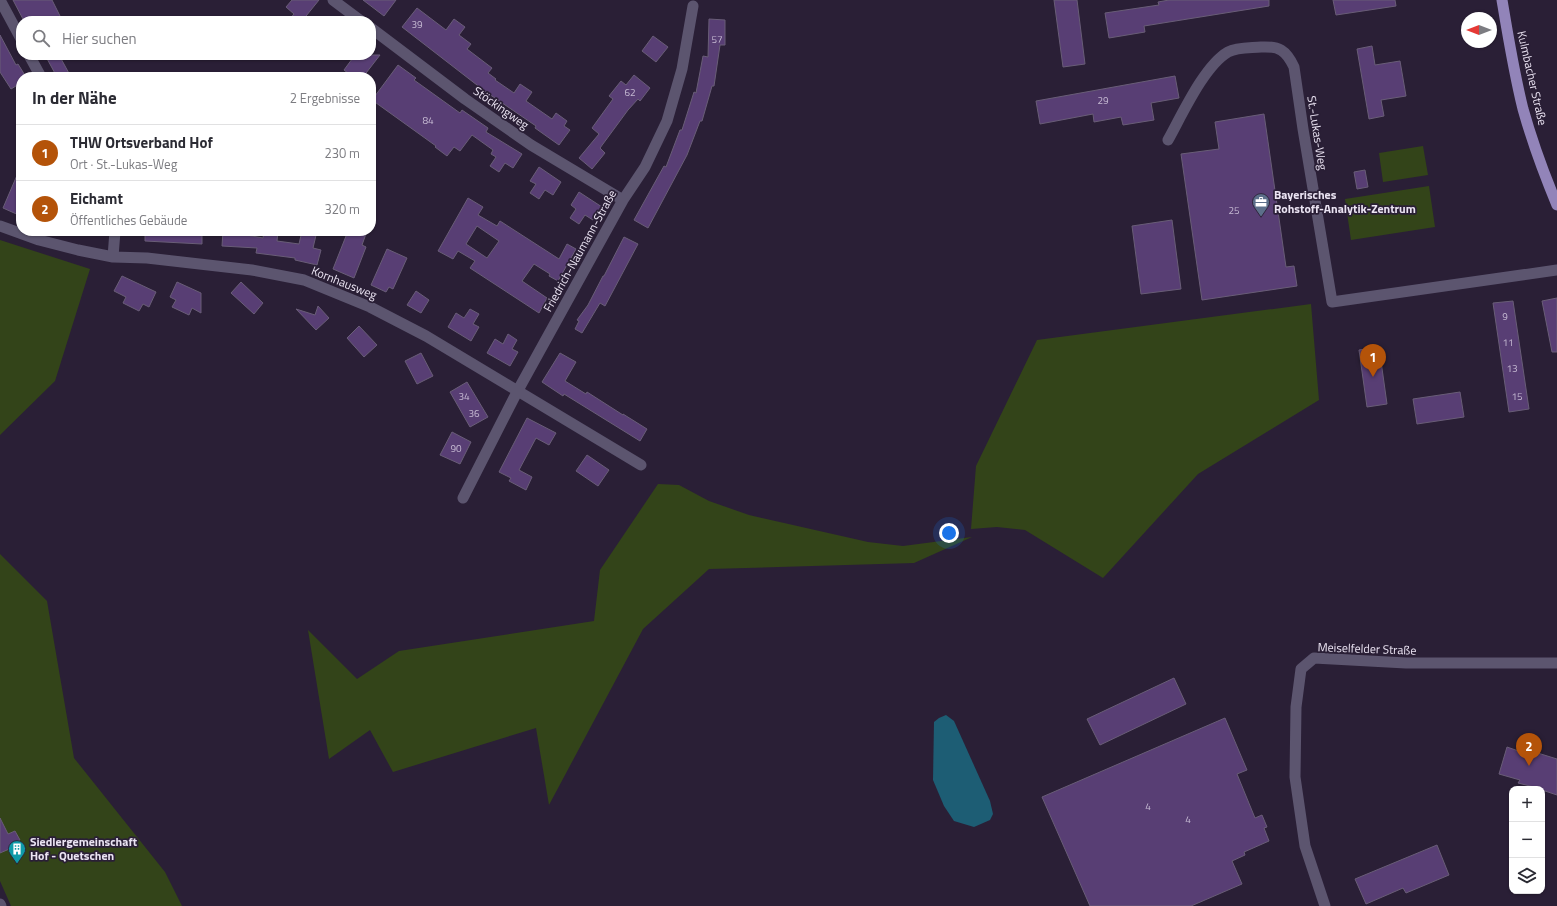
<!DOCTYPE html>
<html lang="de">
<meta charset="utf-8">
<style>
body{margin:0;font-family:"Titillium Web",sans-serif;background:#f2f2f3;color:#2b2b33}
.controls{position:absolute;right:12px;bottom:12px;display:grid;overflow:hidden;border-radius:8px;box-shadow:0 1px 3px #0004}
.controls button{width:36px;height:36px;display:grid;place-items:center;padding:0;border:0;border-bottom:1px solid #e1e1e2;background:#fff;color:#2b2b33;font:20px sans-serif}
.compass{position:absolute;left:1461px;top:12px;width:36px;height:36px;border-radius:50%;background:#fff;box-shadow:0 1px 3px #0004;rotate:270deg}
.you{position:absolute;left:949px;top:533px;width:14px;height:14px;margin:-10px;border:3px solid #fff;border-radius:50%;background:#1a73e8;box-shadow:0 0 0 6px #1a73e833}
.badge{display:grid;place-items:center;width:26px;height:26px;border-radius:50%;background:#b45309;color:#fff;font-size:13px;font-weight:700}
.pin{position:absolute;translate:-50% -33px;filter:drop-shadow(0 1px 2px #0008)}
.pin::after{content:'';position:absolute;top:21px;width:14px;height:12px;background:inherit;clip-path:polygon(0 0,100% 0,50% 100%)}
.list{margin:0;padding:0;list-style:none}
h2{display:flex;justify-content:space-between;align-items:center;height:52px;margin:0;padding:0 16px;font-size:17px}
h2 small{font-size:13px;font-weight:400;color:#7c7c81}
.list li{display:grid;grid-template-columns:26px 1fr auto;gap:12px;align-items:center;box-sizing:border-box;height:56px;padding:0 16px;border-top:1px solid #e1e1e2}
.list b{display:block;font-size:15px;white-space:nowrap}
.list p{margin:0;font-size:13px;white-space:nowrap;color:#7c7c81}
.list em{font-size:13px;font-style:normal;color:#7c7c81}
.icon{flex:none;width:22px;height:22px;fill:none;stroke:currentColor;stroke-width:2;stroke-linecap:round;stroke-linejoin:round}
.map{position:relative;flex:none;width:1557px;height:906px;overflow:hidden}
.search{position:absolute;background:#fff;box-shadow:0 1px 3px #0004;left:16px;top:16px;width:360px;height:44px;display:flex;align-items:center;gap:10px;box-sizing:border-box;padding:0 14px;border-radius:16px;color:#7c7c81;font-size:15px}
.panel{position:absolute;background:#fff;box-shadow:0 1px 3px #0004;left:16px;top:72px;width:360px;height:164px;border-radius:16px}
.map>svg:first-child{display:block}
.green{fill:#334419}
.water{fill:#1d5d74}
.building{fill:#583e74;stroke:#695d77;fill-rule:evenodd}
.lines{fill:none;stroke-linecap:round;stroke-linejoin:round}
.minor{stroke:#5c556f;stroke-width:11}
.primary{stroke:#9284b9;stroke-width:11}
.labels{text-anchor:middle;stroke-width:3.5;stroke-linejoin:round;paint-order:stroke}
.number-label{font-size:10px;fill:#c6bad3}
.street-label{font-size:12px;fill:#ebe4f3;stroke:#2a1f36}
.poi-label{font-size:12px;font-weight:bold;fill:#ebe4f3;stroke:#2a1f36;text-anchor:start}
</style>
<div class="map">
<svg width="1557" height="906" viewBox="0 0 1557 906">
<rect width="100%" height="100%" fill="#2a1f36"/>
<path class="green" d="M1423,146L1428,175L1383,182L1379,153Z
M1429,186L1435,227L1351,240L1345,199Z
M0,240L90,269L55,381L0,435Z
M1311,304L1319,400L1198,474L1103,578L1025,530L997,527L971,529L976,466L1037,340Z
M658,484L679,485L709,501L749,515L868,542L903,546L972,537L914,563L709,569L643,629L549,805L536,728L393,772L370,730L329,759L308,630L357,679L399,651L594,621L600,570Z
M0,554L47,601L74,758L165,872L182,906H11L0,881Z"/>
<path class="water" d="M946,715L954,721L990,801L993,814L990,820L974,827L954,821L944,806L933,780L934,722L939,718Z"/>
<path class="building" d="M13,0H52L60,16L49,21H24Z
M292,0H319L302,21H288L294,14L286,7Z
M363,0H396L384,16Z
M1054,0H1077L1085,64L1063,67Z
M1169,0H1269V6L1144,26L1145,32L1109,38L1105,13L1159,5L1158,2Z
M1333,0H1395L1396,6L1336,15Z
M417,8L446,30L454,19L465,27L459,35L471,44L467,49L492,68L488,73L496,79L495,80L514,93L520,84L532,92L526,101L552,119L556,113L567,121L564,126L570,130L559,145L535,128L536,126L486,92L402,27Z
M709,19L725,20V45H720L714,86H712L702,121H700L687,155L648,228L634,220L664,166L666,167L680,130H682L694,92L696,93L703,56L708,57Z
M0,35L16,65L18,64L26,77H21V83L11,89L0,72Z
M653,36L668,47L656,62L642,51Z
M1372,46L1375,65L1400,61L1406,96L1381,100L1384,116L1369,119L1357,49Z
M45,55H59L71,77H57Z
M355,55H380L363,77H353L344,70Z
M398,65L416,78L414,80L460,113L462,110L488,128L486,132L522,154L513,168L505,163L499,172L490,166L496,157L491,154L493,150L472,135L460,151L454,147L447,156L435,147L436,146L372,100Z
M634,75L650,88L640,101L638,99L628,110L600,148L605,153L592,169L579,158L599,134L592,128L613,99L609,96L621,81L626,85Z
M1175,76L1179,98L1151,103L1154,120L1123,125L1121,117L1094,122L1093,114L1040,124L1036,101Z
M1264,114L1286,267L1294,266L1297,286L1202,300L1181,154L1219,149L1215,122Z
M21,166V216L3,208Z
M539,167L561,182L553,195L545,190L539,199L530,193L536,184L530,181Z
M1365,170L1368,187L1357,189L1354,172Z
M579,192L602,207L593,220L585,215L579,224L570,218L576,209L571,205Z
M468,198L483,207L478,215L497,226L500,221L559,259L567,244L576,249L558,281L549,276L550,274L534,264L522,281L547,298L539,313L470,268L475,261L458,251L453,259L438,251ZM477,226L499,241L487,258L466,244Z
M1172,220L1181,289L1141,294L1132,226Z
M145,231H202V244L145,241Z
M223,231H241V234L263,238L264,231H278L277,241L299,244L302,231H317L313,248L321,250L317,265L295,260V258L256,253L257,248L222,246Z
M348,231H367L362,245L366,247L354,278L333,269Z
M624,237L638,244L605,306L600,303L582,333L575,329L579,321L577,320L588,305L603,276H604Z
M387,249L407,258L393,289L389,287L386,292L371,285Z
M122,276L156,292L149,307L143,304L139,311L123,303L126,297L114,291Z
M177,282L201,293V313L192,308L189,315L172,307L176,300L170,297Z
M241,282L263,303L254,314L231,293Z
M416,291L429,300L421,313L407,305Z
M1557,298V352H1552L1542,301Z
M1513,301L1529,409L1509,412L1493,303Z
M318,306L329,318L316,330L296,309L315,315Z
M470,309L479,314L473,324L479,327L471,341L448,327L456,313L464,318Z
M359,326L377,345L364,357L347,338Z
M508,334L517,340L512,349L518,352L510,366L487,353L495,339L503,344Z
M1379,347L1387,404L1367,407L1359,350Z
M421,353L433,376L417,384L405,361Z
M560,353L576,362L565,381L586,394L587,392L623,415V414L647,429L640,441L564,394L563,396L542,382Z
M467,382L488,417L470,427L450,392Z
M1460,392L1464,417L1417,424L1413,399Z
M527,418L556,433L549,445L536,438L519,470L532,477L526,490L509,481L511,478L499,472Z
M452,432L471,442L460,464L440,455Z
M587,455L609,470L598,486L576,471Z
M1174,678L1186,704L1100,745L1087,719Z
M1225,718L1247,770L1237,774L1255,818L1262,815L1267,827L1264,828L1269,841L1244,852L1245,855L1232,861L1242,884L1191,906H1090L1042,797Z
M1507,747L1527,754L1528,750L1557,759V795L1542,790V789L1518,783L1520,780L1499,774Z
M0,818L8,834L15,831L20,840L12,844L14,847L0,853Z
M1437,845L1449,875L1406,893L1403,888L1366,904L1355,879Z"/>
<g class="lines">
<path class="minor" d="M0,0L21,39
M333,0L361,21
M371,28L465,99L531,145L623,200
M29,55L41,77
M1168,140C1182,115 1204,66 1228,52C1237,47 1250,48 1261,47C1279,46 1286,50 1294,67L1303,129L1332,302L1557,270
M0,226L39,240L78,250L113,257L147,258L252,270L304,280L370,307L426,336L641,465
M113,257L115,231
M463,498L517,392L623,200L645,167L667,121L682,69L693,6
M0,904L1,906
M1325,906L1305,846L1295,777L1296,707L1301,669L1314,658L1406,663H1557"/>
<path class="primary" d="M1502,0C1508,36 1514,73 1523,109C1532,141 1544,174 1557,205"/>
</g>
<defs>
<g id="office-pin" transform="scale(0.9)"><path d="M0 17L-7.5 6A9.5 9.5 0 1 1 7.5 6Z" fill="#5c6f8a" stroke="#2a1f36"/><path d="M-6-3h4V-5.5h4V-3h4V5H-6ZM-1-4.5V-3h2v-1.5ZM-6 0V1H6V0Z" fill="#fff"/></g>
<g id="building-pin" transform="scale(0.9)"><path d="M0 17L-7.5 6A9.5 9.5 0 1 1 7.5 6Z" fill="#0f9aa8" stroke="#2a1f36"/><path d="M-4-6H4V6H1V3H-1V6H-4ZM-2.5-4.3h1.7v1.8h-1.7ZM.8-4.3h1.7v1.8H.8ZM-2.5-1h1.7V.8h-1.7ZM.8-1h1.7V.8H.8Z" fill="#fff"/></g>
</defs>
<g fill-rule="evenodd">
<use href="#office-pin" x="1261" y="202"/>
<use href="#building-pin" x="17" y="849"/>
</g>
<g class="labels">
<g class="number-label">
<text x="417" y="28">39</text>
<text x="717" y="43">57</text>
<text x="630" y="96">62</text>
<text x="1103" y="104">29</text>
<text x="428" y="124">84</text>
<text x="1234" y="214">25</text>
<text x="1505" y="320">9</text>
<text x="1508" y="346">11</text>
<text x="1512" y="372">13</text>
<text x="464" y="400">34</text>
<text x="1517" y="400">15</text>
<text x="474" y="417">36</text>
<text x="456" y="452">90</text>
<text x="1148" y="810">4</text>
<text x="1188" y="823">4</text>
</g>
<g class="street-label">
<text transform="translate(1532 78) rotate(77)" y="4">Kulmbacher Straße</text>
<text transform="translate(501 108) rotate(35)" y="4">Stöckingweg</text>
<text transform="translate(1317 133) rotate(81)" y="4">St.-Lukas-Weg</text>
<text transform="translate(580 251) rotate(-61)" y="4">Friedrich-Naumann-Straße</text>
<text transform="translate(344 283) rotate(22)" y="4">Kornhausweg</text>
<text transform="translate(1367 649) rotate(2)" y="4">Meiselfelder Straße</text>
</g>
<g class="poi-label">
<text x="1274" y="199">Bayerisches<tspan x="1274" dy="14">Rohstoff-Analytik-Zentrum</tspan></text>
<text x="30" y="846">Siedlergemeinschaft<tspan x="30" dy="14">Hof - Quetschen</tspan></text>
</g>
</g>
</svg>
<div class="controls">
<button>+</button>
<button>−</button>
<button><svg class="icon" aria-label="layers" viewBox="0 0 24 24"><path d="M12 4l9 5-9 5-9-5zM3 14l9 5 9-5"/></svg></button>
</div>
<svg class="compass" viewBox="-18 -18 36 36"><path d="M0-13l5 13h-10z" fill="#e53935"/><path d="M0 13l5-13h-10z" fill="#7c7c81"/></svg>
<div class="you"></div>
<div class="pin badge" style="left:1373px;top:377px">1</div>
<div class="pin badge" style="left:1529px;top:766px">2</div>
<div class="search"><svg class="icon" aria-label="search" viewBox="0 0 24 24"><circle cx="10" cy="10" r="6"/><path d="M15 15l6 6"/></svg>Hier suchen</div>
<section class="panel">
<h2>In der Nähe<small>2 Ergebnisse</small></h2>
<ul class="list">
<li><span class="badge">1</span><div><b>THW Ortsverband Hof</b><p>Ort · St.-Lukas-Weg</p></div><em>230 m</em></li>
<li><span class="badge">2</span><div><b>Eichamt</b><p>Öffentliches Gebäude</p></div><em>320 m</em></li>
</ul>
</section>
</div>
